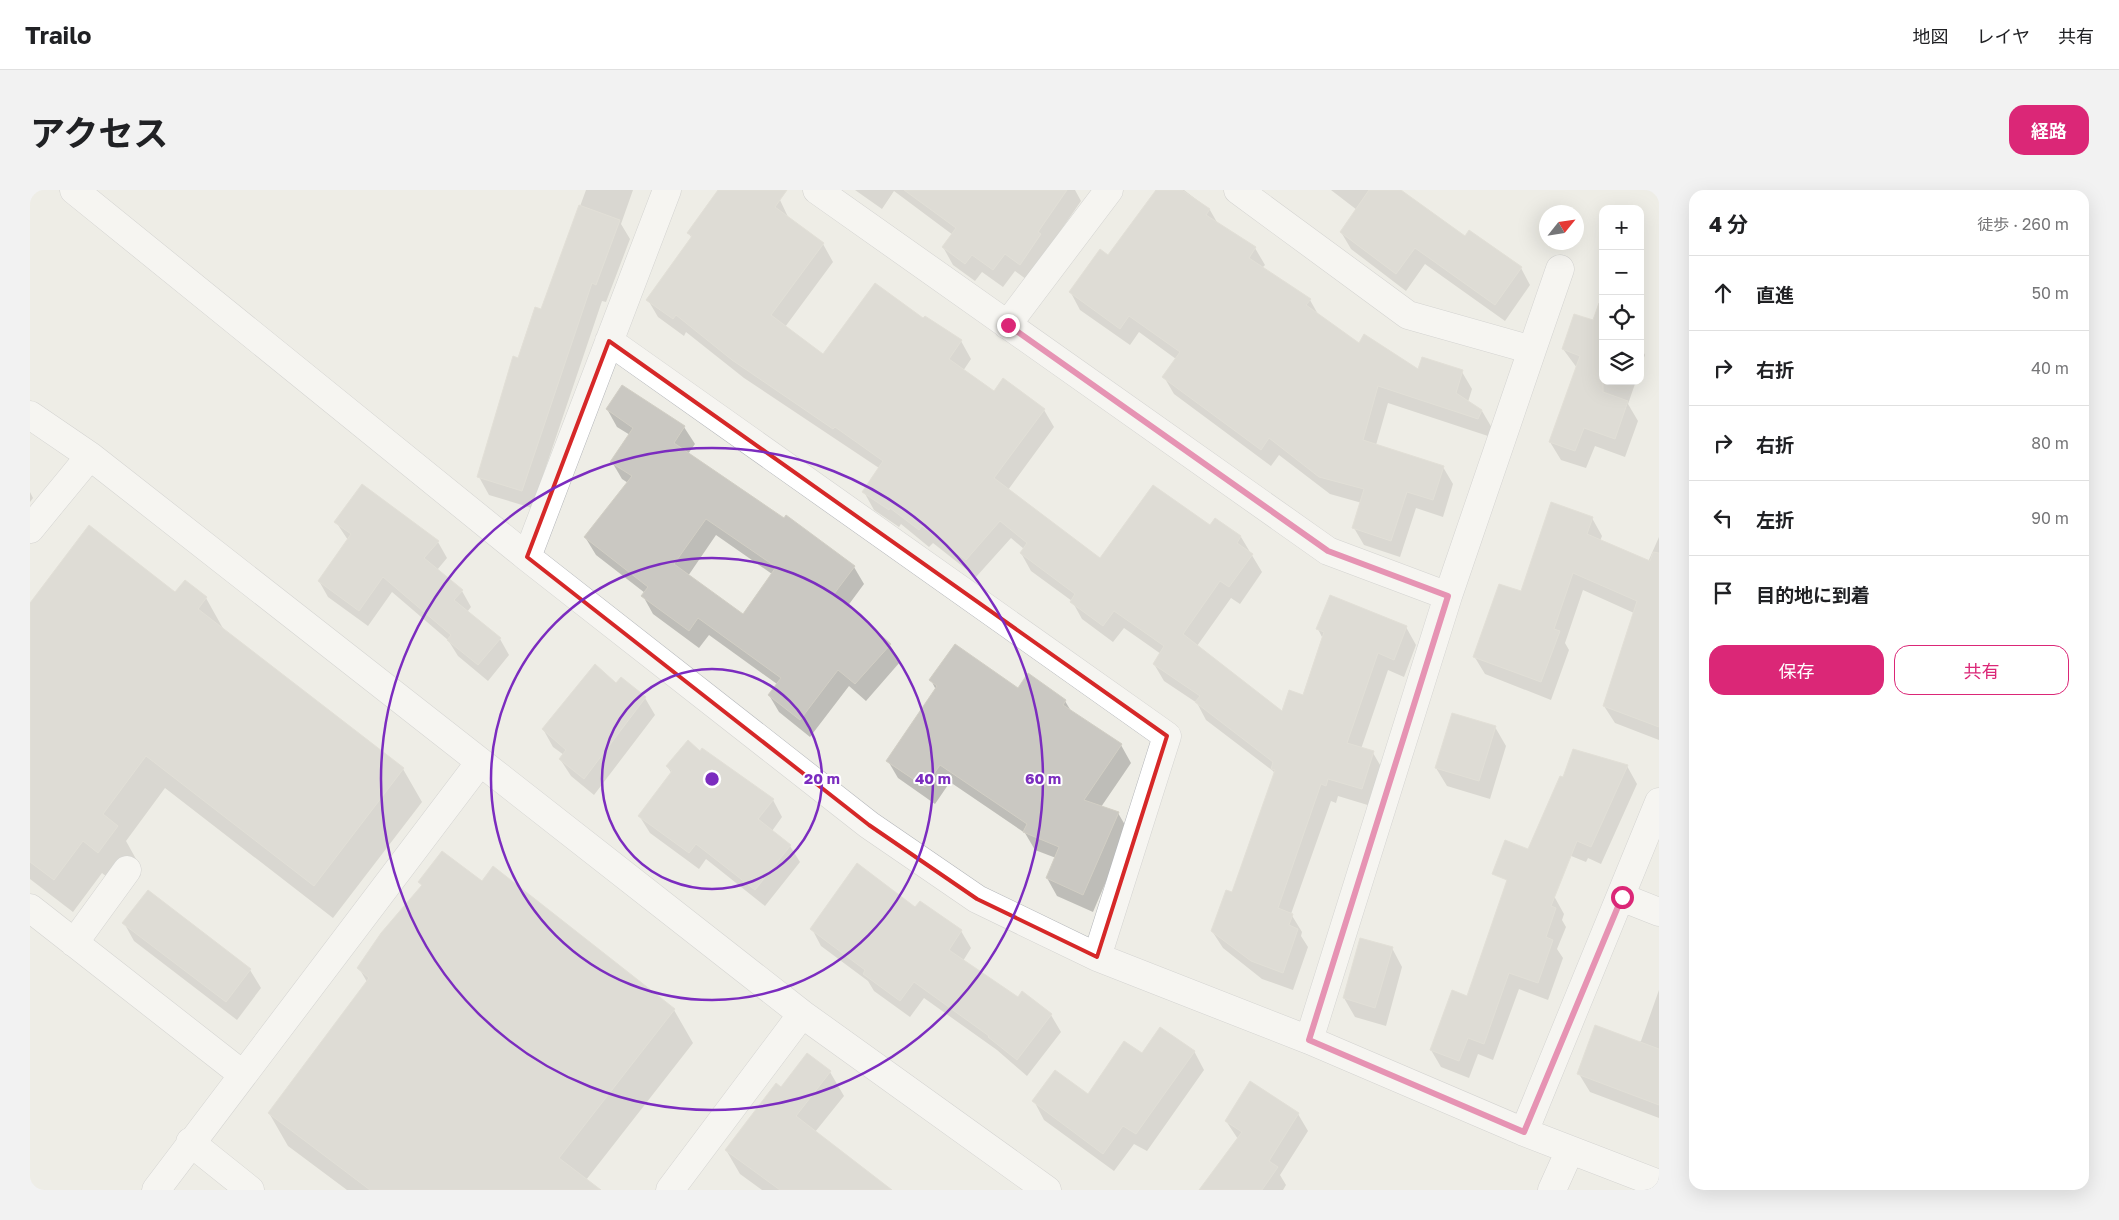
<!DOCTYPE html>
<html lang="ja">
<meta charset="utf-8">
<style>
body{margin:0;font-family:"Golos Text","Noto Sans JP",sans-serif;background:#f2f2f2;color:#202124}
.controls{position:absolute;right:15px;top:15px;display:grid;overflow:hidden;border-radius:10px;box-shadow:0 5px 20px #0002}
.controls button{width:45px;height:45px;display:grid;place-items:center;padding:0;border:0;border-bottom:1px solid #e0e0e0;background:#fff;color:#202124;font:25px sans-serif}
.compass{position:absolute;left:1509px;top:15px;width:45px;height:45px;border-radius:50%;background:#fff;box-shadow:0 5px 20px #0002;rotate:60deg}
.stop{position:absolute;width:15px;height:15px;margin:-11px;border:4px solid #db2777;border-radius:50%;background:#fff}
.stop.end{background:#db2777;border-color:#fff;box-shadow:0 1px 5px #0008}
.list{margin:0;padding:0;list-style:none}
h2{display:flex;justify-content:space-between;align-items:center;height:65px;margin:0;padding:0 20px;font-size:21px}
h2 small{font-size:16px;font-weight:400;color:#757577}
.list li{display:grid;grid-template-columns:32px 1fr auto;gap:15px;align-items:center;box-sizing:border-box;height:75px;padding:0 20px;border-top:1px solid #e0e0e0}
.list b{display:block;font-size:19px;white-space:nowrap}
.list em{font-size:16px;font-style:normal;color:#757577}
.actions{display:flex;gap:10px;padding:15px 20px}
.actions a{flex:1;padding:11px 0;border:1px solid #db2777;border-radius:15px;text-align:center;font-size:18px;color:#db2777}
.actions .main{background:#db2777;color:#fff}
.icon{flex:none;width:28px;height:28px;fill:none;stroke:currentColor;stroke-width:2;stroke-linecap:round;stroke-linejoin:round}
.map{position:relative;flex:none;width:1629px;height:1000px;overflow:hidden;border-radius:15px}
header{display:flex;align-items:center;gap:30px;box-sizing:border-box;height:70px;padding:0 25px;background:#fff;border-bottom:1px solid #e0e0e0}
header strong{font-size:24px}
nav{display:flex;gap:28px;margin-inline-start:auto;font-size:18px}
.intro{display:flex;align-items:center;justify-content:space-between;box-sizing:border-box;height:120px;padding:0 30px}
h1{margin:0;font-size:35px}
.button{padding:12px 22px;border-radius:15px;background:#db2777;color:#fff;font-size:18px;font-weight:700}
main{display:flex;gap:30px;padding:0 30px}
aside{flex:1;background:#fff;border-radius:15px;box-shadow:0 5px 20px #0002}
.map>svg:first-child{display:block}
.shadow{fill:#0003;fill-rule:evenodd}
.building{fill:#cac8c2;stroke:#d2cfc5;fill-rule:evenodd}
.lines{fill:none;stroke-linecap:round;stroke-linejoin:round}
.minor-casing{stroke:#b3b5b9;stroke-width:29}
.minor{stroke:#fff;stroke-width:28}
.route{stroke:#db2777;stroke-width:6}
.marked{fill:none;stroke:#d62828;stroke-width:4;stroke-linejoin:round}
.ring{fill:none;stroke:#7b2cbf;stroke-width:2.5}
.centre{fill:#7b2cbf;stroke:#fff;stroke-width:2.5}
.ring-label{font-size:15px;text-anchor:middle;font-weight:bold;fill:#7b2cbf;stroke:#fff;stroke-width:4;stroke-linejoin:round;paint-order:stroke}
</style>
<header>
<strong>Trailo</strong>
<nav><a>地図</a><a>レイヤ</a><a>共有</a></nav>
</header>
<div class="intro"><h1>アクセス</h1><a class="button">経路</a></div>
<main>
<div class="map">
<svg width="1629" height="1000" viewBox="0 0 1629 1000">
<rect width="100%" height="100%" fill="#eeede6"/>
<path class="shadow" d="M556,0H603L591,34L600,49L576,112L572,111L502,318L459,305L449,287L489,169L512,120Z
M690,0H737L750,10L759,29L793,54L803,72L755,137L794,166L893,130L931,151L941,169L933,181L964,203L1014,220L1024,237L978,300L1071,370L1181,337L1211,347L1232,382L1210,414L1201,408L1167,456L1253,523L1274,506L1293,449L1288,439L1376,437L1386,455L1374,487L1358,480L1331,559L1343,563L1353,580L1341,616L1308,606L1306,613L1301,611L1261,724L1272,742L1271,746L1278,757L1263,800L1232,789L1193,758L1182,741L1202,703L1245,584L1243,581L1176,530L1167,513L1134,491L1124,474L1131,464L1094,438L1083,452L1052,429L1042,411L1001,381L991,363L994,359L981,348L946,387L903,353L899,357L871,334L869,337L844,320L834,302L849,278L714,188L656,142L654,146L628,127L618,110L662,48L658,43Z
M825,0H1045L1051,11L1018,59L1000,92L985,81L973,97L952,82L945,91L923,75L913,57L923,45L864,1L852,19Z
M1127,0H1154L1180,20L1188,34L1225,58L1235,75L1232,78L1280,110L1289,126L1329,155L1389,181L1432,182L1442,199L1438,212L1452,221L1462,238L1458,246L1358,213L1346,255L1413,277L1423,294L1413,327L1386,318L1370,367L1334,355L1324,338L1332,313L1300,304L1249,265L1241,276L1144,204L1134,187L1146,169L1109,142L1100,155L1050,120L1041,103L1079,67Z
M1301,0H1369L1435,48L1491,78L1500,95L1475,131L1395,74L1376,101L1321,59L1311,42L1327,20Z
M1545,125L1573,191H1606L1598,214L1608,231L1595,267L1565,256L1556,278L1531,270L1520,252L1547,178L1533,159Z
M1610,156L1615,165L1610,178Z
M593,197L654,237L665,254L658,264L824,377L834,394L817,417L860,455L870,472L836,511L819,496L780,547L749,522L739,505L747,494L679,445L669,458L623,424L613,406L615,403L566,365L555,347L598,293L592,289L582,272L600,245L587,237L577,219ZM686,345L742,384L713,426L658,386Z
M0,302L3,308L0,312Z
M1562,328L1572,346L1570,351L1618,372L1629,347V550L1585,533L1574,516L1604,423L1553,400L1535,453L1539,460L1521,510L1455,484L1444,466L1492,402Z
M306,332L408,352L417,368L407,380L432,401L441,417L437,422L470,449L479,465L458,491L428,466L418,450L362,402L338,436L298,407L289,391L318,350Z
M145,403L176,408L195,442L373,579L392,612L303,728L135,598L96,651L106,669L87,695L72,683L43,722L0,689V415Z
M901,490L988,500L1035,511L1041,521L1091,555L1101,573L1071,617L1088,623L1098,640L1063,722L1027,706L1017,688L1026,668L1005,660L995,643L920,592L905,614L868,588L858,571L906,500Z
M586,495L615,508L625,525L564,605L541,586L530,569L534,565L523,557L513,539Z
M1465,537L1476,556L1460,609L1417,596L1406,578Z
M670,563L743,610L752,627L742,641L760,656L770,672L735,716L676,669L669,679L620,643L610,627L642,584L637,576Z
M1597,576L1607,594L1571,674L1558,668L1556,672L1519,657Z
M389,692L452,693L644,820L663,853L556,990L564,1000H317L258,956L239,923L337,792L329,778L392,696Z
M118,701L220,780L231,798L207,830L104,751L94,733Z
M1524,706L1534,724L1532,730L1536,737L1527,759L1533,768L1518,810L1489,799L1463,870L1448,864L1439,888L1411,877L1401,860L1438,808Z
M890,713L931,741L941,758L933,771L988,809L1021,825L1031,842L997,886L967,860L894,808L880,827L844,801L838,791L791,756L782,739L885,719Z
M1362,758L1372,777L1356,836L1325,827L1314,808Z
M1629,800V928L1560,902L1549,884L1611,851Z
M1164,861L1174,880L1117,961L1104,954L1084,981L1014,930L1004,911L1058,906L1112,865Z
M800,882L814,906L785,942L854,1000H732L710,984L696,960L751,899Z
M1268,924L1278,941L1250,985L1256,995L1253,1000H1171L1208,949L1196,931Z"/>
<path class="building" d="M688,0H757L745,17L794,53L741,125L793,164L845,93L893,128L895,126L932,150L919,169L964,201L973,188L1015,219L964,288L1070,368L1123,295L1180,335L1185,328L1211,346L1207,353L1223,364L1199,397L1190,391L1153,444L1252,521L1259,500L1273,505L1294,442L1286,439L1300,405L1377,436L1364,470L1348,463L1317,553L1344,561L1332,599L1298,589L1296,596L1291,594L1248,718L1263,724L1259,735L1268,739L1253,783L1221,771L1181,741L1196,700L1202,702L1245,580L1241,579L1243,572L1165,512L1170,506L1123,474L1134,456L1084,421L1073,436L1040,412L1045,404L990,363L997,353L970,331L936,370L892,336L889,340L860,318L859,320L832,302L853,271L805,237L803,239L702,170L646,125L643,129L616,110L662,46L657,43Z
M874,0H1037L1008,42L1011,44L990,75L975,64L963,80L942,65L935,74L912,57L926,38Z
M1126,0H1152L1180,19L1176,25L1226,57L1219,68L1281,109L1276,115L1329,153L1334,144L1388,179L1392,167L1433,180L1426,203L1452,220L1448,229L1348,196L1333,250L1414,276L1403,310L1377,302L1361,351L1322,338L1334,299L1289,287L1239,248L1231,260L1132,187L1150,162L1099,126L1090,139L1039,102L1070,59L1078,65Z
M1339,0H1371L1435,46L1439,40L1492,77L1465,115L1385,58L1366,84L1310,42Z
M549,15L590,30L566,95L562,93L492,301L447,287L483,166L488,168L505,117L511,119Z
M1569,113L1573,114V202L1598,211L1585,249L1554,238L1545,261L1519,252L1550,166L1532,159L1544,124L1563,130Z
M592,195L655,236L644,253L754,328L756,325L825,376L804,404L861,454L825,494L808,480L770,530L738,505L751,488L668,428L659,441L611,406L618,397L554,347L602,286L580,272L603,238L576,219ZM676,329L746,377L713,424L644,374Z
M332,294L409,351L394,368L433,400L424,410L471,448L448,475L417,450L421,445L353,387L329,421L288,391L321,344L304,332Z
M1521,312L1563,327L1557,344L1620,371L1623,362L1629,363V537L1573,516L1607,411L1543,383L1524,439L1530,441L1511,492L1443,467L1469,394L1491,401Z
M59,335L145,402L155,390L177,407L168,419L374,578L284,696L116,566L73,624L88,636L68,663L53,651L24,690L0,672V413Z
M925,454L988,498L998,483L1036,510L1033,515L1092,554L1054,610L1089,622L1053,705L1016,688L1029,657L993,642L997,634L910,575L895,597L856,571L907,496L899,490Z
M565,474L586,493L591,487L616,507L554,589L529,569L536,560L512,539Z
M1422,523L1466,536L1449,591L1405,578Z
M658,550L670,561L672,558L744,609L728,629L761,655L725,700L666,654L659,663L608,626L642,581L636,576Z
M1543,559L1598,575L1561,657L1547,651L1521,716L1526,718L1516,747L1523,750L1508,793L1479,783L1454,854L1438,848L1429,871L1400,860L1422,800L1437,806L1477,690L1462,684L1475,650L1498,659L1530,586L1533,587Z
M412,661L452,691L463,676L645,819L529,968L571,1000H340L238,923L339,788L327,778L351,743L392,695L388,692Z
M827,673L885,717L890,711L932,740L919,760L988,807L992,801L1022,824L987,870L958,847L959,846L884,792L870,811L833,784L835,780L780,739Z
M118,700L221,779L196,812L92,733Z
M1330,748L1363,757L1345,818L1313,808Z
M1565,835L1629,859V915L1547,884Z
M1130,837L1165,861L1106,944L1093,936L1073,964L1002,911L1025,880L1058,904L1094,851L1112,863Z
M777,863L801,881L766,926L862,1000H750L695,960L746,893L751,897Z
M1220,891L1269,923L1239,971L1248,977L1232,1000H1169L1212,942L1195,931Z"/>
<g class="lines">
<g class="minor-casing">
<path id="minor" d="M44,0L497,367L839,635L947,709L1067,767L1279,850L1494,942L1629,994
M787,0L1298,361L1418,406
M1208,0L1378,125L1502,160L1418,406L1279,850
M977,135L1079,0
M579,151L1137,546L1067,767
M1502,160L1530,79
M0,225L60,266L772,824L1017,1000
M0,339L60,266
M497,367L637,0
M1591,707L1629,722
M0,718L212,884
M44,753L97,680
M1494,942L1629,612
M160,952L220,1000
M126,1000L450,572
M640,1000L772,824
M1522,1000L1540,960"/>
</g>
<use href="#minor" class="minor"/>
</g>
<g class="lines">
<path class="route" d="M978,135L1298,361L1418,406L1279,850L1494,942L1592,707"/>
</g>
<path d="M0 0H1629V1000H0ZM579,151L1137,546L1067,767L947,709L839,635L497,367Z" fill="#eeede6" fill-opacity=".55" fill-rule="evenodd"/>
<path class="marked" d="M579,151L1137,546L1067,767L947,709L839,635L497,367Z"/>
<g class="ring">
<circle cx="682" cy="589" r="110"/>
<circle cx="682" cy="589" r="221"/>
<circle cx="682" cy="589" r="331"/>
</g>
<circle cx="682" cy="589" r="8" class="centre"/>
<g class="ring-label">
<text x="792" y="594">20 m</text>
<text x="903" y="594">40 m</text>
<text x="1013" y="594">60 m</text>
</g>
</svg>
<div class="controls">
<button>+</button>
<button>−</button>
<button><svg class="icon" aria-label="locate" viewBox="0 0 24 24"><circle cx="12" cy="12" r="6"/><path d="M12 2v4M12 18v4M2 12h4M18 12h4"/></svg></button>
<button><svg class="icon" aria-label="layers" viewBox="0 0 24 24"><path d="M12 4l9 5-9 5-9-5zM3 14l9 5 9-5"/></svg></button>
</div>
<svg class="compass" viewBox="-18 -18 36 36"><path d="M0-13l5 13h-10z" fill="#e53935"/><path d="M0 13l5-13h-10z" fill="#757577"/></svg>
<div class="stop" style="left:1592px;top:707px"></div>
<div class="stop end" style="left:978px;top:135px"></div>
</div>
<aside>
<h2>4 分<small>徒歩 · 260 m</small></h2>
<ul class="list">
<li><svg class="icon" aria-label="ahead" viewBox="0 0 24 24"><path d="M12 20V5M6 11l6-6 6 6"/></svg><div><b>直進</b></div><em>50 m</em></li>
<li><svg class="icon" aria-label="right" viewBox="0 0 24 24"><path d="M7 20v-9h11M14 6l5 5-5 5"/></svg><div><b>右折</b></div><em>40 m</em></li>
<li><svg class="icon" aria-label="right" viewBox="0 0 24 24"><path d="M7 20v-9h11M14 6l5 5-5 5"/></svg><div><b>右折</b></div><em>80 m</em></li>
<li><svg class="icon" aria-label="left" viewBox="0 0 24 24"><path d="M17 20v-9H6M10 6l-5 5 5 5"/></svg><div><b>左折</b></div><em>90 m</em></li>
<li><svg class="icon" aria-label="arrive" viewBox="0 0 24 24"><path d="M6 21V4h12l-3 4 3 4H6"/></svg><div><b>目的地に到着</b></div></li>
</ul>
<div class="actions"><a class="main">保存</a><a>共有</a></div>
</aside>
</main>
